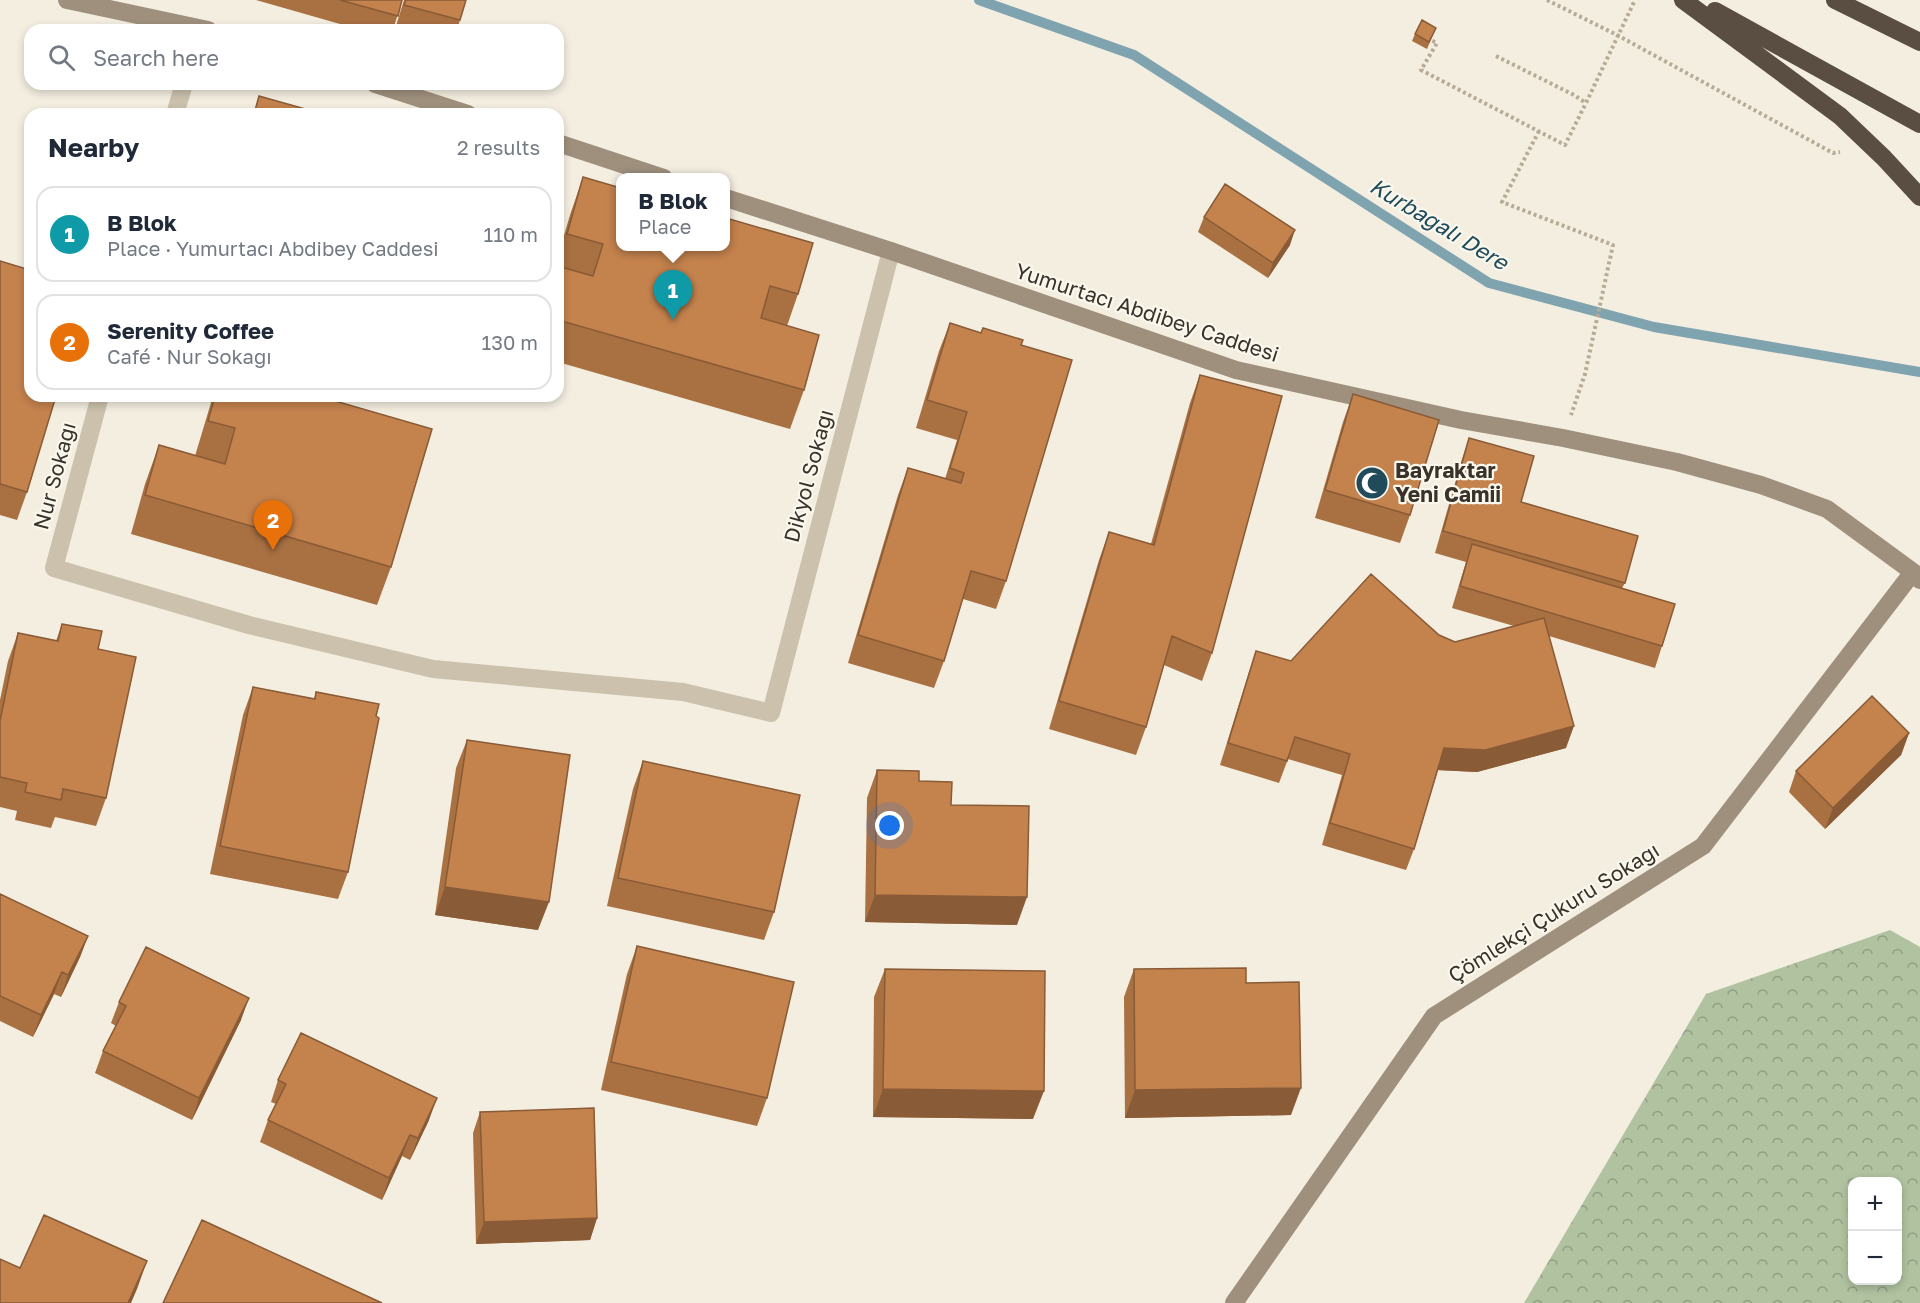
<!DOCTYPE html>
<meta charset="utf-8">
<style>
body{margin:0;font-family:"Golos Text",sans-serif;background:#f6f6f7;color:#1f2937}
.controls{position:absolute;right:18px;bottom:18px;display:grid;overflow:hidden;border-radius:12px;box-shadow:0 3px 9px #0003}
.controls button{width:54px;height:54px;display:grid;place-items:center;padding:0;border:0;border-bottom:2px solid #e0e1e3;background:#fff;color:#1f2937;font:30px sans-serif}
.you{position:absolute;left:890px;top:826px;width:21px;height:21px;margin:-15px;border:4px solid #fff;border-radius:50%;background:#1a73e8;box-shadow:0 0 0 9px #1a73e833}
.badge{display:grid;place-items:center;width:39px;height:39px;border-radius:50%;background:#ea580c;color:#fff;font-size:20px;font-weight:700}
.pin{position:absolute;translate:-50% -50px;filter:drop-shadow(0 2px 3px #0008)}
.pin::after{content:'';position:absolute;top:32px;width:21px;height:18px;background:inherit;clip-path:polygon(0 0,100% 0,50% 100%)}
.popup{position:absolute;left:616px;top:173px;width:114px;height:78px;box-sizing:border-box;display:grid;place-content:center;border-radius:12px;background:#fff;filter:drop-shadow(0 2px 4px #0005);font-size:20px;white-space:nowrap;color:#747a83}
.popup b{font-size:22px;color:#1f2937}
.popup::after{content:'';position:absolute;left:50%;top:100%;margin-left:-12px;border:12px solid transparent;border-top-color:#fff}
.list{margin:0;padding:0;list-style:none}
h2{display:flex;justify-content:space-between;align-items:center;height:78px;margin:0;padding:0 24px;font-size:26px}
h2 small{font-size:20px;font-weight:400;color:#747a83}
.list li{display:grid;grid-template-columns:39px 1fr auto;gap:18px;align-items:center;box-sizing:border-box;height:96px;margin:0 12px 12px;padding:0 12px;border:2px solid #e0e1e3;border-radius:18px}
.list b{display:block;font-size:22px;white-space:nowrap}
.list p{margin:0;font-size:20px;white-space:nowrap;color:#747a83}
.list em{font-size:20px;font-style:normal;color:#747a83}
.icon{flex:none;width:33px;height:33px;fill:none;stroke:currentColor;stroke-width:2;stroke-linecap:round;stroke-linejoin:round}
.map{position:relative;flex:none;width:1920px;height:1303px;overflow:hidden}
.search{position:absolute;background:#fff;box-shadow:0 3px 9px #0003;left:24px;top:24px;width:540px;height:66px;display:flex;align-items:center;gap:15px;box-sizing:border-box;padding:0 21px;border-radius:18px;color:#747a83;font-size:22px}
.panel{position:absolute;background:#fff;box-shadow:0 3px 9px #0003;left:24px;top:108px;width:540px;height:294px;border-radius:18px}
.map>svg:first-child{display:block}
.forest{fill:url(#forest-crowns);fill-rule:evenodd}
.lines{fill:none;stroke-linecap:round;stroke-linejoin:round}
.stream{stroke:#7fa4b0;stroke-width:10}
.path{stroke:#b7ab96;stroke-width:4;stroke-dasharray:3 3;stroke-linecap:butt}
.street{stroke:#cbc1ac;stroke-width:18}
.secondary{stroke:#9f907d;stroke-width:18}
.highway{stroke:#5a4e42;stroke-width:18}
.wall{fill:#a97042}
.shaded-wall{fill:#895b36}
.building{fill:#c4824d;stroke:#895b36;stroke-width:1.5}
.labels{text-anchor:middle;stroke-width:4.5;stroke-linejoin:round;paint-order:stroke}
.street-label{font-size:21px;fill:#39322b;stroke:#faf7ed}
.poi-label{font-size:21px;font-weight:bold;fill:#39322b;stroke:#faf7ed;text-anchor:start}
.water-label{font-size:22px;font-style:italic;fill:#204b5b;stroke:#faf7ed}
</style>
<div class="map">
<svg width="1920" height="1303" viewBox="0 0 1920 1303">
<defs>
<pattern id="forest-crowns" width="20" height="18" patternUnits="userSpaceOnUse" patternTransform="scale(1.5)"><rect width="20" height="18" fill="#b0c2a0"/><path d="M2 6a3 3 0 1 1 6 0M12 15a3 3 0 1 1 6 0" fill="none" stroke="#909e83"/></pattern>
</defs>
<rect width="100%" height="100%" fill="#f3eee0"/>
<path class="forest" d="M1890,930L1920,947V1303H1524L1706,994ZM1852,1182H1898V1280H1852Z"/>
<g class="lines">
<path class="stream" d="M979,0L1134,55L1489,283L1654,327L1920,372"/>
<path class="path" d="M1547,0L1617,35L1833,153L1840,152
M1427,38L1437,43L1421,70L1565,145L1586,103
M1496,56L1574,95L1586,103L1635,0
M1539,131L1502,202L1613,245L1585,374L1571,415"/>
<path class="street" d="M175,114L184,84
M100,396L54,568L249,625L433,669L683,692L771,713L891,251"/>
<path class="secondary" d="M67,0L208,30
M375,84L468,114
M558,143L664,178
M726,198L891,251L1236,370L1461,420L1563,438L1677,462L1761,485L1827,509L1913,572L1920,580
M1234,1303L1434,1016L1703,846L1913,572"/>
<path class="highway" d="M1683,0L1840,116L1884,158L1920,197
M1835,0L1920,42
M1715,11L1920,124"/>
</g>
<path class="wall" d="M256,0H402L393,30H361Z
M404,0H466L457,30H410L396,26Z
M1436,28L1427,49L1412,41L1415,34Z
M583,177L798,294L787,326L804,390L790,429L558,362V256L570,215Z
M1204,217L1290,245L1268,278L1198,232Z
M0,261L27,492L17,520L0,515Z
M950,323L1021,345L1006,581L996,609L963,599L944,661L934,688L848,663L898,495L908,468L945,479L957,440L916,428L939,351Z
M1200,375L1212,653L1202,681L1164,665L1146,727L1136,755L1049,729L1099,560L1109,532L1151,544L1190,403Z
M1353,394L1410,515L1400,543L1315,518L1343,422Z
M213,396H318L391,567L377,605L131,534L145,484L159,445L195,456Z
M1469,438L1521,502L1625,583L1622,588L1662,646L1655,668L1549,636L1566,748L1477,772L1438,770L1414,849L1406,870L1322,845L1342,775L1288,759L1279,783L1220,765L1249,672L1256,651L1291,661L1439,635L1455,642L1514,626L1452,608L1466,562L1435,553L1462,459Z
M62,624L98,649L106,798L96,826L55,817L51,828L15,820L17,811L0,807V700L8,661L18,633L56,641Z
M253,687L314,699L316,692L348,872L338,899L210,874L243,715Z
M1909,733L1901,755L1825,829L1789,792L1796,771Z
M467,740L538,930L435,915L456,768Z
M643,761L774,912L764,940L607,906L633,789Z
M877,770L919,781L951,805L1017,925L865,922L867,798Z
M0,894L88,936L80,957L61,997L54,994L33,1037L0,1021Z
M637,946L767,1098L757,1126L601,1090L627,974Z
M885,969L1033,1119L873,1117L874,997Z
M1134,969L1246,983L1291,1115L1125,1118L1124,997Z
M119,1002L241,1020L192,1120L95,1073L103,1051L116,1026L111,1023Z
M278,1080L429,1120L410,1160L402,1156L382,1200L260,1142L268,1120L276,1104L271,1102Z
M480,1112L597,1218L590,1240L476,1244L473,1133Z"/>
<path class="shaded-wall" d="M1295,230L1290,245L1268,278L1273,263Z
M1574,726L1566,748L1477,772L1436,770L1444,748Z
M1909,733L1901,755L1825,829L1833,808Z
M445,887L549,902L538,930L435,915Z
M875,895L1027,897L1017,925L865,922Z
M88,936L80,957L61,997L68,975Z
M62,972L54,994L33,1037L41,1015Z
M249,998L241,1020L192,1120L199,1098Z
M1301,1088L1291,1115L1125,1118L1135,1090Z
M883,1089L1044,1091L1033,1119L873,1117Z
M437,1098L429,1120L410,1160L418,1138Z
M410,1135L402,1156L382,1200L389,1178Z
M597,1218L590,1240L476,1244L484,1222Z
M147,1261L137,1289L131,1303H128Z"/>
<path class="building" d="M340,0H402L398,16Z
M406,0H466L460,20L404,5Z
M1422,20L1436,28L1429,42L1415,34Z
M259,96L323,114H254Z
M583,177L621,188V246H726V218L813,243L798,294L770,286L761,318L819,335L804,390L558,320V277L561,267L593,276L603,244L567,234Z
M1225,184L1295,230L1273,263L1204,217Z
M0,261L30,270V396H56L27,492L0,484Z
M950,323L981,333L983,328L1023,340L1021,345L1072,360L1006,581L971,571L944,661L858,635L908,468L961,483L964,473L950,468L967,412L927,400Z
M1200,375L1282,396L1212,653L1172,636L1146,727L1059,701L1109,532L1154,545Z
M1353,394L1439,420L1410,515L1325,490Z
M215,396H318L432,429L391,567L145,495L159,445L225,464L235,428L208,421Z
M1469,438L1534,456L1521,502L1638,536L1625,583L1443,531Z
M1472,544L1675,604L1662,646L1460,586Z
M1371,574L1439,635L1455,642L1544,618L1574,726L1485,750L1444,748L1414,849L1330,823L1350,754L1295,737L1287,761L1228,743L1256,651L1291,661Z
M62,624L102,631L98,649L136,657L106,798L63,789L61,800L25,792L27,783L0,777V721L18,633L58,641Z
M253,687L315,699L316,692L379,704L376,716L379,718L348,872L220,846Z
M1872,696L1909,733L1833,808L1796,771Z
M467,740L570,755L549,902L445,887Z
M643,761L800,795L774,912L618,878Z
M877,770L919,771V781L952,782L951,805L1029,806L1027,897L875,895Z
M0,894L88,936L68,975L62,972L41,1015L0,996Z
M637,946L794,982L767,1098L611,1062Z
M146,947L249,998L199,1098L103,1051L126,1006L119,1002Z
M1246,968V983L1299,982L1301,1088L1135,1090L1134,969Z
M885,969L1045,971L1044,1091L883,1089Z
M301,1033L437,1098L418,1138L410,1135L389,1178L268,1120L286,1084L278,1080Z
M594,1108L597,1218L484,1222L480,1112Z
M44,1215L147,1261L128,1303H0V1259L20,1268Z
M202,1220L382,1303H163Z"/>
<defs>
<g id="mosque-disc" transform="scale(1.725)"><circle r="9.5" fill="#204b5b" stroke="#faf7ed"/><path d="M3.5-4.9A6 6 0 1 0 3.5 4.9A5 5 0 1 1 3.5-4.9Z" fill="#fff"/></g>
</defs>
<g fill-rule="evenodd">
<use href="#mosque-disc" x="1372" y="483"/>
</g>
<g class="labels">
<g class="street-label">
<text transform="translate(1147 313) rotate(18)" y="7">Yumurtacı Abdibey Caddesi</text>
<text transform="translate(55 476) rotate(-75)" y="7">Nur Sokağı</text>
<text transform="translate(809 476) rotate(-75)" y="7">Dikyol Sokağı</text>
<text transform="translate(1554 913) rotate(-32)" y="7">Çömlekçi Çukuru Sokağı</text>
</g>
<g class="poi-label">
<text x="1395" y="478">Bayraktar<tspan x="1395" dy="24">Yeni Camii</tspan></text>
</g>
<g class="water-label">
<text transform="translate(1439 224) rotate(31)" y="8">Kurbağalı Dere</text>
</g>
</g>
</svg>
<div class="controls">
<button>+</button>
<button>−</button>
</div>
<div class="you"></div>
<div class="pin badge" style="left:673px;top:320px;background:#0f9aa8">1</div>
<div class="popup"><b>B Blok</b>Place</div>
<div class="pin badge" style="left:273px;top:550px;background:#e8710a">2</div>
<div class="search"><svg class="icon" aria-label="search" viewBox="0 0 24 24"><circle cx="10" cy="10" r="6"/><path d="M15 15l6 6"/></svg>Search here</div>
<section class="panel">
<h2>Nearby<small>2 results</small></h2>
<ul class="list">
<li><span class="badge" style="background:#0f9aa8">1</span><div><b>B Blok</b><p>Place · Yumurtacı Abdibey Caddesi</p></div><em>110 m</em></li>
<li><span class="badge" style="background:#e8710a">2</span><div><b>Serenity Coffee</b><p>Café · Nur Sokağı</p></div><em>130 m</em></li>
</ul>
</section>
</div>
